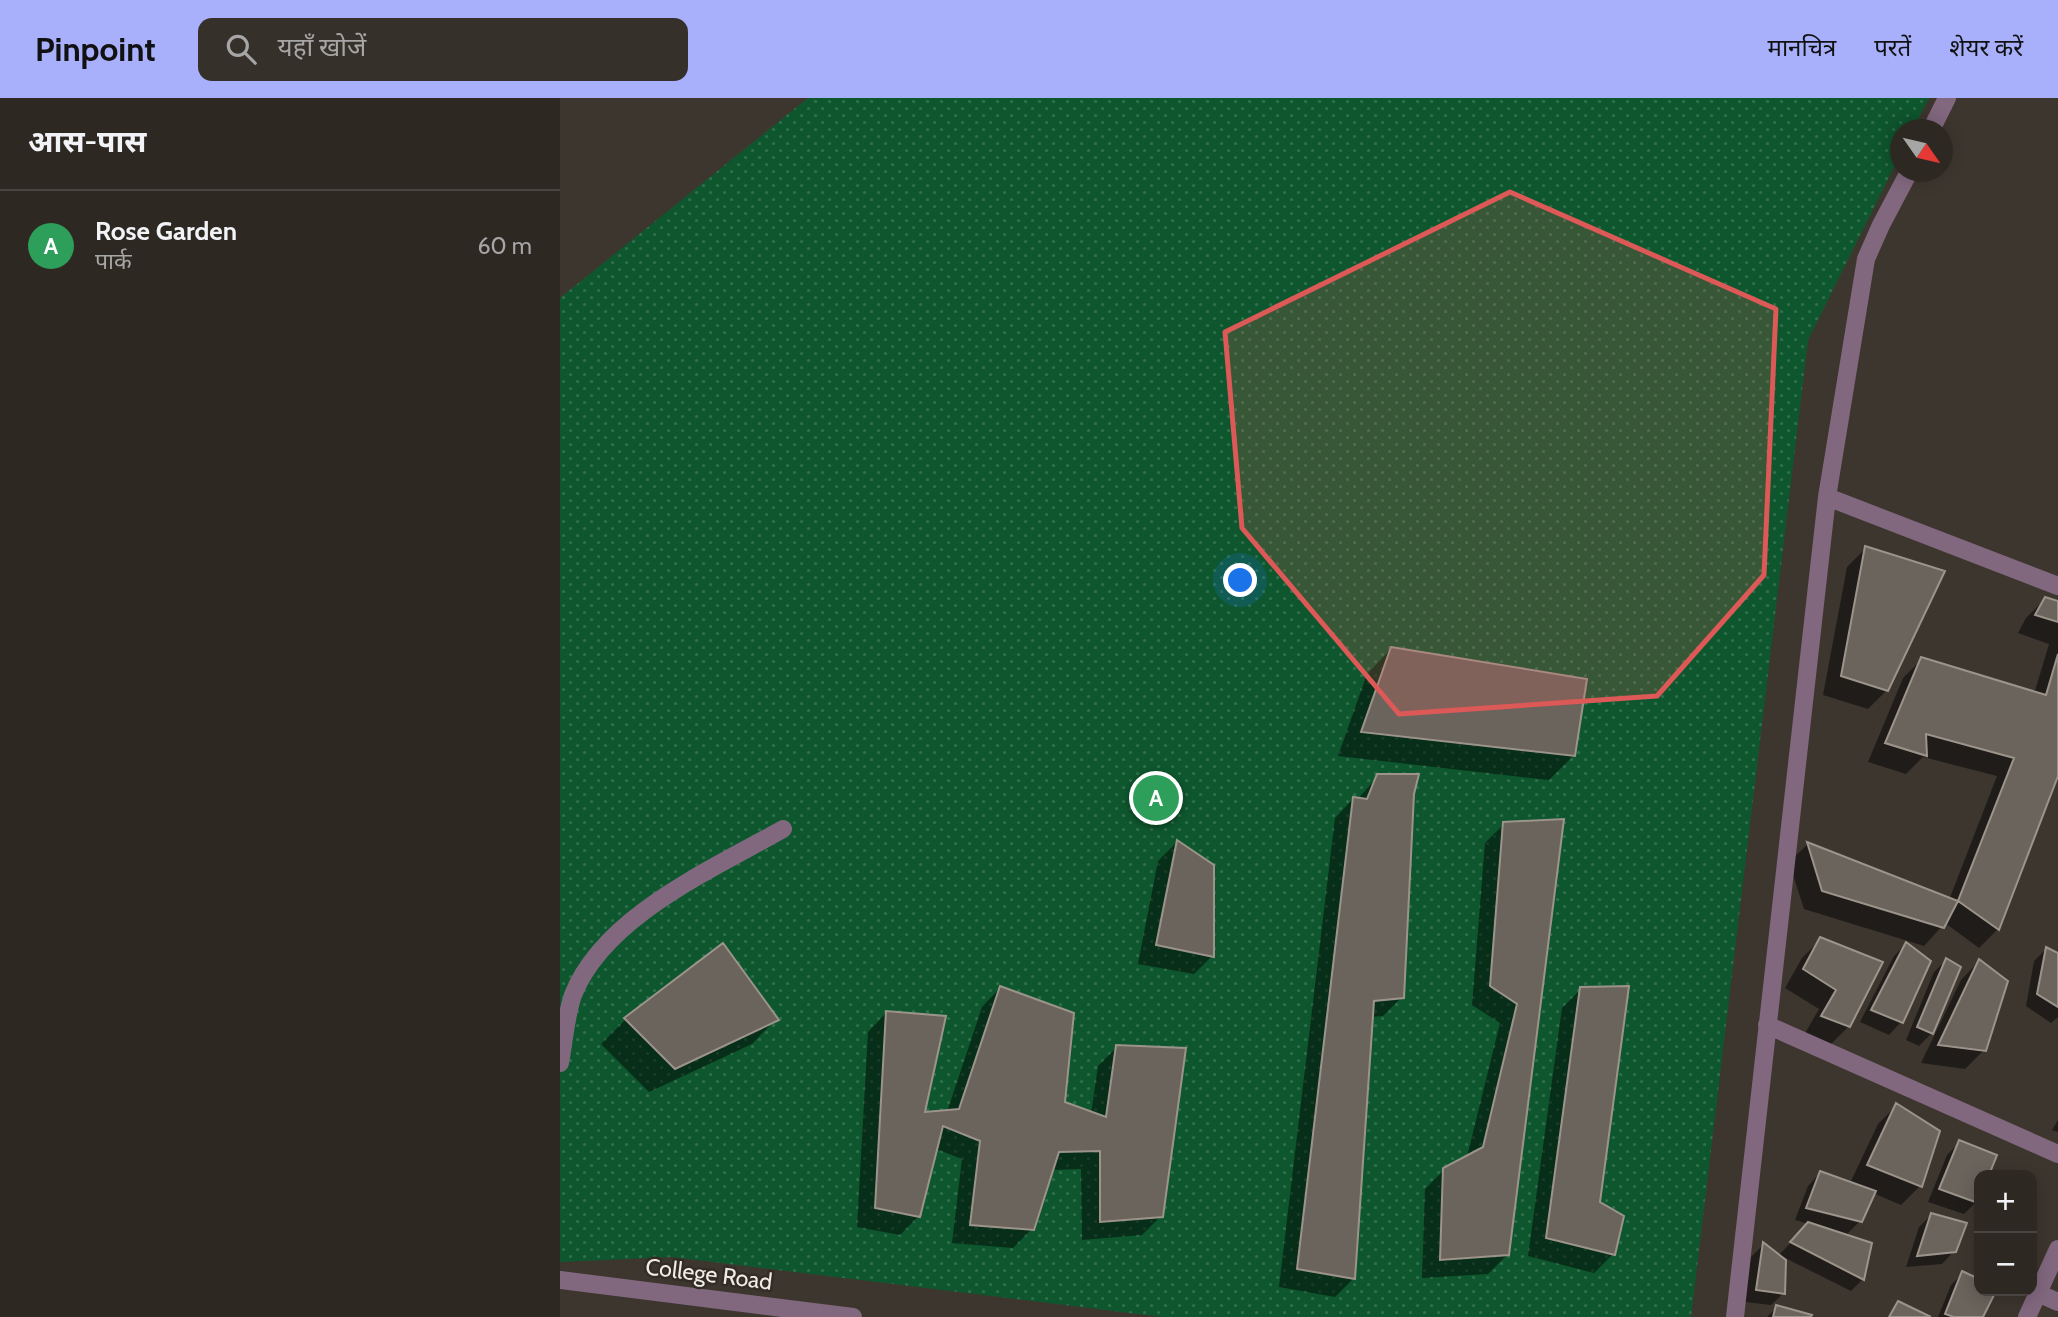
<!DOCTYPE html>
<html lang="hi">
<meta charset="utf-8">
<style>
body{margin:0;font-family:Cabin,"Noto Sans Devanagari",sans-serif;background:#36302b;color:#f1f3f6}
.controls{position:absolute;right:21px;bottom:21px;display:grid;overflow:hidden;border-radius:14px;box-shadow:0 4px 18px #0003}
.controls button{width:63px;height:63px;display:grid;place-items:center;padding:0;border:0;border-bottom:2px solid #494441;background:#2e2823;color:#f1f3f6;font:35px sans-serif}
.compass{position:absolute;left:1330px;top:21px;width:63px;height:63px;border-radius:50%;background:#2e2823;box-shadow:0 4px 18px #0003;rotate:124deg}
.you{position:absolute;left:681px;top:483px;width:24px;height:24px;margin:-18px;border:5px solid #fff;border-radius:50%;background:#1a73e8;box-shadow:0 0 0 10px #1a73e833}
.badge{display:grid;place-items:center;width:46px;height:46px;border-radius:50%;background:#a8b0fc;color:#fff;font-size:23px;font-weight:700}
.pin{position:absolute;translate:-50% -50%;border:4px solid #fff;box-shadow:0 2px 7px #0006}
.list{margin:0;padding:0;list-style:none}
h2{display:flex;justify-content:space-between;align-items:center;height:91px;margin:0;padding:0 28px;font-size:30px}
h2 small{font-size:23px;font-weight:400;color:#a7a6a6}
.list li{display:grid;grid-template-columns:46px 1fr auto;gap:21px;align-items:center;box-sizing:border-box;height:112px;padding:0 28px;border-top:2px solid #494441}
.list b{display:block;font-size:26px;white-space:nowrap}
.list p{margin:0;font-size:23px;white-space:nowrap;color:#a7a6a6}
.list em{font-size:23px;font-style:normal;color:#a7a6a6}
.icon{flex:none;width:38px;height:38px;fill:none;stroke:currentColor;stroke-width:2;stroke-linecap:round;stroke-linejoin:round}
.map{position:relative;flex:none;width:1498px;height:1219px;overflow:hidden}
header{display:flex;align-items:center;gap:42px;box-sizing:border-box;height:98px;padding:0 35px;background:#a8b0fc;color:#111}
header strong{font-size:33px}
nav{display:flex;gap:38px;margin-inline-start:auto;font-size:24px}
.search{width:490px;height:63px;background:#36302b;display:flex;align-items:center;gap:18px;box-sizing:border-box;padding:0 24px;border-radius:14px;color:#a7a6a6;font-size:26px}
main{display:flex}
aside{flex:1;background:#2e2823}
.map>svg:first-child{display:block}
.park{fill:url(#park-dots)}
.shadow{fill:#0007}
.building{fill:#6b645c;stroke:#9c948b;stroke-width:2}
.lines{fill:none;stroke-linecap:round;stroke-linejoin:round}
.minor{stroke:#82687f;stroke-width:18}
.marked{fill:#dc5958;fill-opacity:0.2;stroke:#dc5958;stroke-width:5;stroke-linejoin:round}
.labels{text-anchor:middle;stroke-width:5;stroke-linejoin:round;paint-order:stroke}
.street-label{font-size:23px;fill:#f0ece7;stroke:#332c25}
</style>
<header>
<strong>Pinpoint</strong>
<div class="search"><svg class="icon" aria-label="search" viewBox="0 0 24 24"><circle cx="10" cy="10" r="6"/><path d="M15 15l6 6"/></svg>यहाँ खोजें</div>
<nav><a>मानचित्र</a><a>परतें</a><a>शेयर करें</a></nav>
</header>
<main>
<aside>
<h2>आस-पास<small></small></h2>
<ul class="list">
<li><span class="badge" style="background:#2e9e5b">A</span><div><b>Rose Garden</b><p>पार्क</p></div><em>60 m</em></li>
</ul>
</aside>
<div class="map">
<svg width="1498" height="1219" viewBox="0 0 1498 1219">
<defs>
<pattern id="park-dots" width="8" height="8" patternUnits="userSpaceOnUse" patternTransform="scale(1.75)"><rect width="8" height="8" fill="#0e572e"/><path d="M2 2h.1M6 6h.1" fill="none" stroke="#316f4c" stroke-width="1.8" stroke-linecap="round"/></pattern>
</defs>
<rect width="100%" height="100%" fill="#3d362f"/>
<path class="park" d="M248,0H1369L1353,31L1340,32V57L1248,242L1131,1219H602L112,1159L0,1164V200Z"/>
<path class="shadow" d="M1306,450L1327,592L1308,611L1263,597L1287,469Z
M1485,501L1498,505V673L1438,831L1419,850L1385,825L1364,848L1244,811L1229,764L1248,746L1389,802L1437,678L1363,659L1346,676L1308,664L1343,580L1362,561L1474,596L1489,546L1458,535L1466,520Z
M831,551L1013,658L989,682L778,658L807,576Z
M818,678L852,696L842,899L823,918L811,919L794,1180L775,1199L719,1189L775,720L793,701L797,702Z
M1002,723L947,1157L928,1176L862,1180L865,1091L884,1072L907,1059L940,925L912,907L925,745L944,726Z
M617,744L652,858L634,876L578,866L598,763Z
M1261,841L1289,928L1270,947L1244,937L1259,911L1225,890L1242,860Z
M1346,846L1369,864L1341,924L1329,937L1300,924L1334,858Z
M1486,851L1498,856V919L1491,925L1466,908L1474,863Z
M1386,862L1398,870L1372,935L1359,948L1346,942L1374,874Z
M1419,863L1424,952L1405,971L1361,965L1401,882Z
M440,890L503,1006L531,1016L538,968L557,949L601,1118L582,1137L522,1142L521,1071L491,1072L472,1131L453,1150L392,1145L402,1061L376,1051L359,1118L340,1137L297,1129L308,934L326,915L363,1016L387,1014L422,909Z
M1021,891L1038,1105L1053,1156L1034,1175L968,1158L1002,910Z
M66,921H216L192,946L89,994L41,946Z
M1336,1008L1360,1088L1341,1107L1313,1095L1300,1123L1285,1138L1303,1181L1291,1193L1219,1157L1249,1126L1235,1122L1248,1088L1260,1075L1290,1085L1318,1026Z
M1498,1022V1034L1492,1032Z
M1399,1045L1435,1058L1427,1077H1419V1096L1416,1104L1404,1116L1368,1104L1387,1057Z
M1371,1117L1394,1153L1382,1166L1346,1169L1359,1129Z
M1203,1147L1224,1195L1211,1207L1185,1204L1191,1159Z
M1403,1175L1419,1183V1193H1434L1421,1219H1378L1391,1187Z
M1217,1209L1249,1219H1207Z"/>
<path class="building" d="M1305,448L1385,473L1328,593L1281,578Z
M1485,499L1498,503V524L1475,517Z
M831,549L1027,581L1015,658L801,634Z
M1498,556V678L1439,832L1398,803L1454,660L1366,636L1367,658L1325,645L1361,559L1486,597Z
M817,676H859L854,696L844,900L814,903L795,1181L737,1171L793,699L807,701Z
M1004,721L949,1157L880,1162L883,1070L923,1049L957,906L930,888L943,724Z
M617,742L654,767V859L596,847Z
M1247,744L1398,803L1384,830L1262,793Z
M1260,839L1323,864L1290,929L1261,918L1276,892L1243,871Z
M1346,844L1371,863L1343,925L1311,912Z
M163,845L219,922L115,971L64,920Z
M1486,849L1498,855V909L1477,896Z
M1386,860L1401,869L1373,936L1357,929Z
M1419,861L1448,883L1426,953L1378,947Z
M440,888L514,915L505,1004L546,1019L556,947L626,950L603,1119L540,1124V1053L499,1054L474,1132L410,1127L420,1043L383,1028L360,1119L315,1110L326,913L386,918L365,1014L399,1011Z
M1069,888L1040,1104L1064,1118L1055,1157L986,1140L1020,889Z
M1336,1005L1380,1033L1362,1089L1307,1067Z
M1399,1042L1437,1057L1429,1077H1419L1418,1105L1379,1091Z
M1260,1073L1316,1093L1302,1124L1246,1110Z
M1371,1115L1407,1125L1396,1154L1357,1158Z
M1248,1124L1312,1145L1304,1182L1230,1144Z
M1203,1144L1226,1162L1225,1196L1196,1192Z
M1402,1173L1419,1181V1193H1436L1423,1219H1394L1385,1216Z
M1338,1203L1371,1219H1329Z
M1216,1207L1252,1217L1251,1219H1213Z"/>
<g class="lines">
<path class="minor" d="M1371,32L1387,0
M1267,399L1498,488
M1207,927L1498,1056
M0,965C4,943 6,917 13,897C44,818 153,771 223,731
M0,1182L293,1219
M1478,1195L1498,1204
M1175,1219L1267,399L1306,161L1321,127L1349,74
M1467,1219L1498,1151"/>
</g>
<path class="marked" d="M950,94L1216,211L1204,477L1097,598L839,616L682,430L665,234Z"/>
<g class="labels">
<g class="street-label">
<text transform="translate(149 1176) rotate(7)" y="8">College Road</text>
</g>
</g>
</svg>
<div class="controls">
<button>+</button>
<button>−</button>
</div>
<svg class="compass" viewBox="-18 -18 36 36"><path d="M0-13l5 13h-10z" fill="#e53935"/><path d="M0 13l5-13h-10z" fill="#a7a6a6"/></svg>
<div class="you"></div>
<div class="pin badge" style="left:596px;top:700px;background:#2e9e5b">A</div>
</div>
</main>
